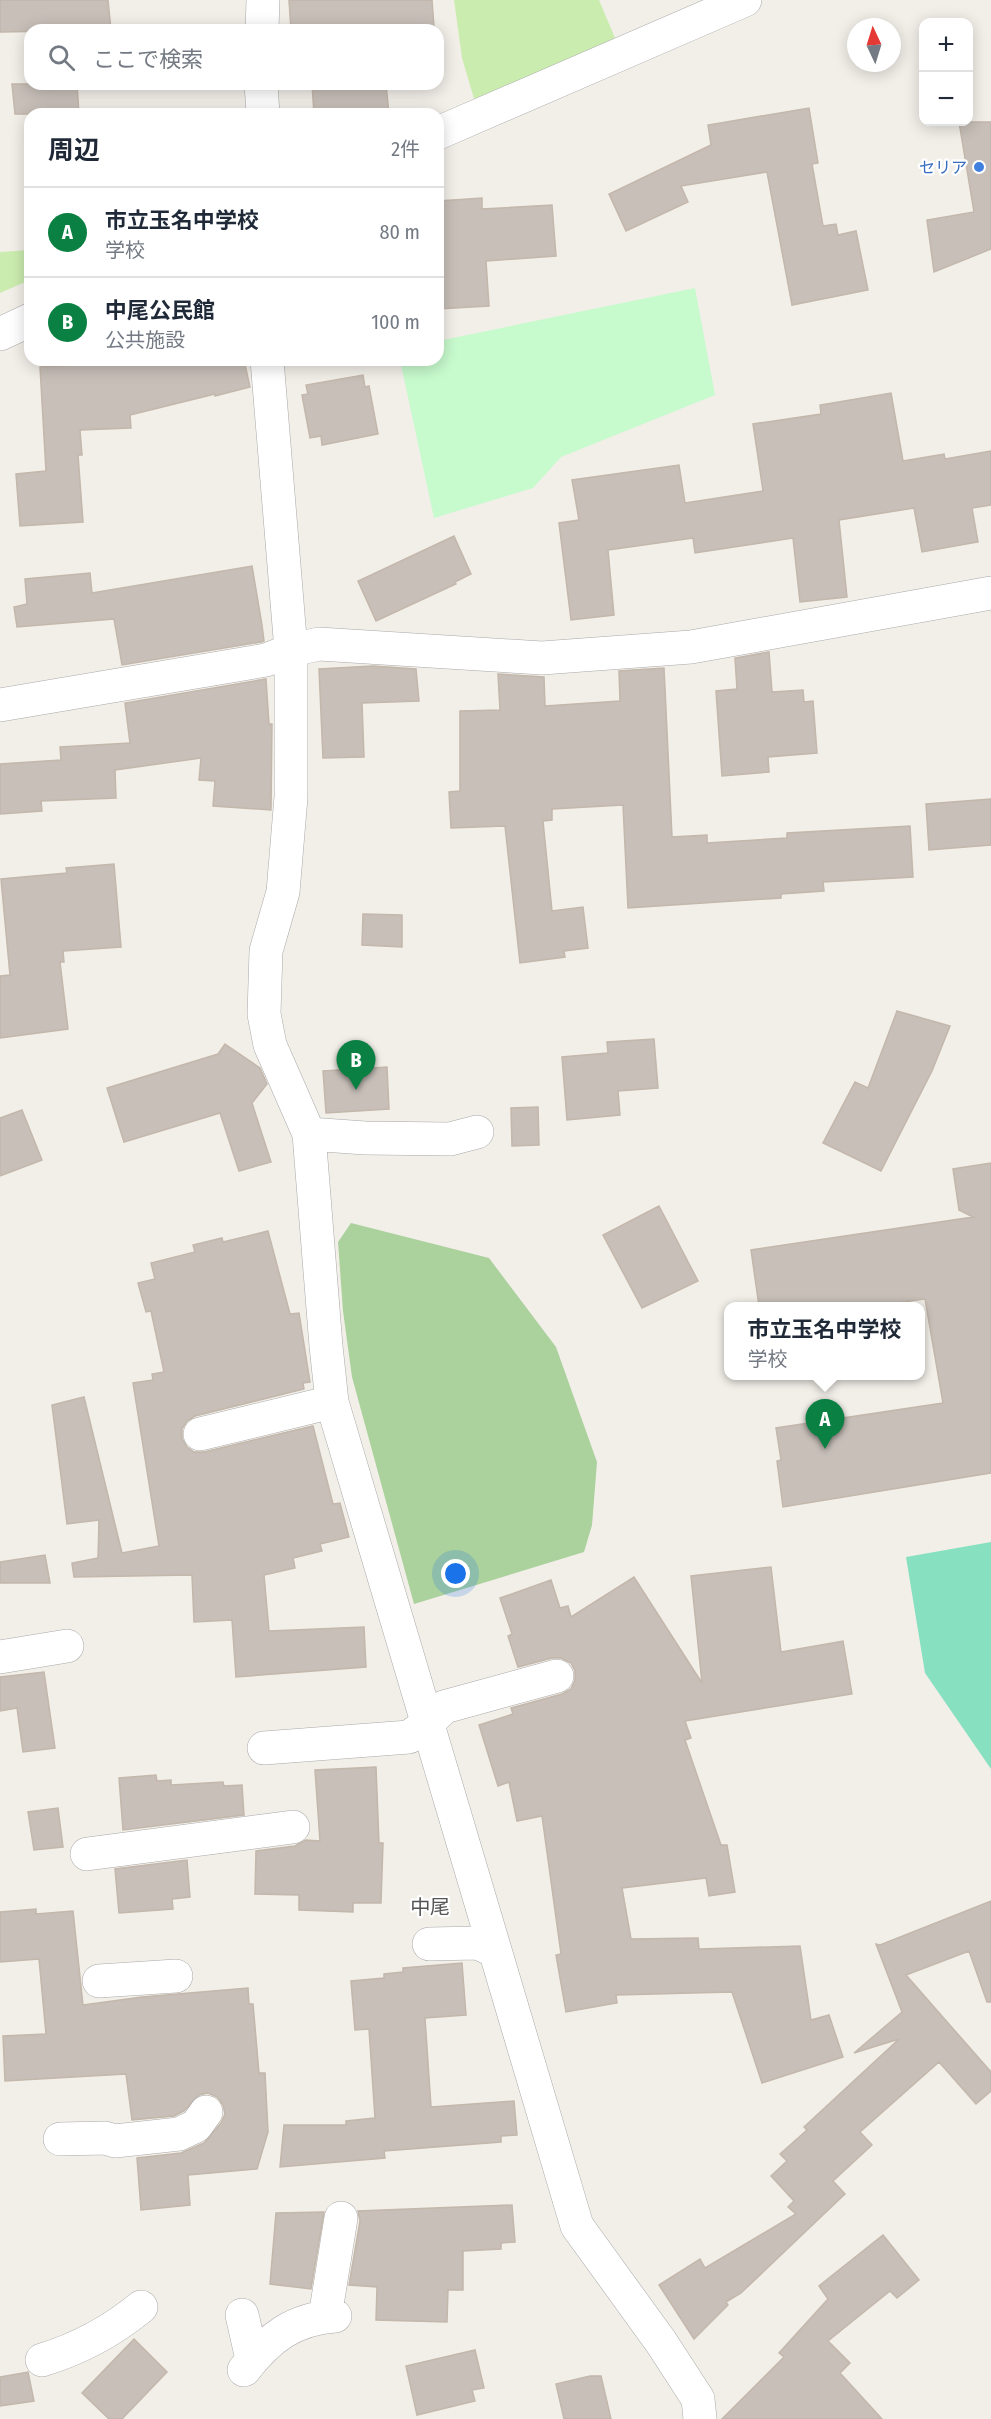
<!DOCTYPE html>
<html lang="ja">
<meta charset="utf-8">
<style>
body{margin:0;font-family:"Fira Sans Condensed","Noto Sans JP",sans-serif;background:#f2f2f3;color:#1f2937}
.controls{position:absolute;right:18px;top:18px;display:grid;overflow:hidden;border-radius:12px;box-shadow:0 3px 15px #0003}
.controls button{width:54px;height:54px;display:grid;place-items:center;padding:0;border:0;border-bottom:2px solid #e0e1e3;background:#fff;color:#1f2937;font:30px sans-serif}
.compass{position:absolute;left:847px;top:18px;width:54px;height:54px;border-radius:50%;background:#fff;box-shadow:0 3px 15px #0003;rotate:356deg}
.you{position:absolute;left:456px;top:1574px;width:21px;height:21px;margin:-15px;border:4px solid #fff;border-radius:50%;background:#1a73e8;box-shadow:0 0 0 9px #1a73e833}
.badge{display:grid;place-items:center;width:39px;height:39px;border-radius:50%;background:#0b8043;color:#fff;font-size:20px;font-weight:700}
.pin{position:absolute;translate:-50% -50px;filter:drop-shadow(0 2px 3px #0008)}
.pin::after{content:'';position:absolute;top:32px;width:21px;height:18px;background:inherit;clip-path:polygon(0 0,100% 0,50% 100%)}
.popup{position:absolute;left:724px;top:1302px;width:201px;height:78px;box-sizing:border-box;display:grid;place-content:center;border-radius:12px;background:#fff;filter:drop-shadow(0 2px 4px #0005);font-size:20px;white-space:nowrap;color:#747a83}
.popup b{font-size:22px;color:#1f2937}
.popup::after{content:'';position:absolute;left:50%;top:100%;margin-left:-12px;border:12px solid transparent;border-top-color:#fff}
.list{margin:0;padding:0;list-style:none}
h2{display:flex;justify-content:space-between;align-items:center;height:78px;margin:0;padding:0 24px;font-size:26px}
h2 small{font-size:20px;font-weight:400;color:#747a83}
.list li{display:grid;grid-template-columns:39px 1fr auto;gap:18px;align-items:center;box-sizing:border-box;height:90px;padding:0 24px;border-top:2px solid #e0e1e3}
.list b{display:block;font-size:22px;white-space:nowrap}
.list p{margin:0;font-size:20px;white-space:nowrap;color:#747a83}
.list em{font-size:20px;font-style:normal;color:#747a83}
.icon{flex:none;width:33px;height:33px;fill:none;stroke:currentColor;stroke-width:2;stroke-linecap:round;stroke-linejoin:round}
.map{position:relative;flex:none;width:991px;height:2419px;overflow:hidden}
.search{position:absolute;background:#fff;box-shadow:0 3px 15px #0003;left:24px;top:24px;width:420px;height:66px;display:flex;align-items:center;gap:15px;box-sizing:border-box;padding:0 21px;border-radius:18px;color:#747a83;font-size:22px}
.panel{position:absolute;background:#fff;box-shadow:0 3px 15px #0003;left:24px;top:108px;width:420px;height:258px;border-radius:18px}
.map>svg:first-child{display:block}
.grass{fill:#cbecaf}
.forest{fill:#abd19d}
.park{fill:#c7facd}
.pitch{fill:#87e1c1}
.building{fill:#c7bfb8;stroke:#c4b7ab;stroke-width:1.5}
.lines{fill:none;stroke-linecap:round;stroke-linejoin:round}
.minor-casing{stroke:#a9a9a9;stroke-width:34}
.minor{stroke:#fff;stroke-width:33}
.shop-dot{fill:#3f7fe0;stroke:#fff;stroke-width:2}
.labels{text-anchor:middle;stroke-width:4.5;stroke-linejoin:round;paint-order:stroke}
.shop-label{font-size:16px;fill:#366cbe;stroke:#fff;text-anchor:end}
.quarter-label{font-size:20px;fill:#555;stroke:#fff}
</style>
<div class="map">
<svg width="991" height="2419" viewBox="0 0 991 2419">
<rect width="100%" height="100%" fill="#f2efe9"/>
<path class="grass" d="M454,0H599L615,38L475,102L462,58Z
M30,250V280L0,293V252Z"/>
<path class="forest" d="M351,1223L489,1258L556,1347L597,1462L592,1525L584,1552L414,1604L352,1377L343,1311L338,1242Z"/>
<path class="park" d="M695,288L715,395L561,457L533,488L434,518L400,360H438V341Z"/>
<path class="pitch" d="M991,1542V1769L925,1673L906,1557Z"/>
<path class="building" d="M0,0H108L111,30L0,32Z
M289,0H432L434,27L398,30H291Z
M12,84H77L79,114H15Z
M312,84H386L389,114H314Z
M809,108L818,163L812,164L823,226L836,224L838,235L856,231L868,290L792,305L767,172L681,186L688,202L626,231L609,194L711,145L708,125Z
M959,122H991V249L934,272L927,220L974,212Z
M482,198V209L552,205L556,256L486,261L489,306L438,309V201Z
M129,360H244L250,387L215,396V394L130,415L131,428L80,430L82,455H78L83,522L20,526L16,474L46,471L40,367L130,362Z
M363,375L365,387L369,386L378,434L322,445L321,436L310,438L302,395L308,394L306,385Z
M891,393L903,461L944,454L945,459L991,451V505L972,508L978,542L922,552L914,508L839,520L847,597L800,602L793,538L695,553L693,538L608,550L614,615L571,620L559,523L579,520L572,480L679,465L685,503L763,491L753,424L821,414L820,405Z
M454,536L471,574L455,582L456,584L376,621L358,581Z
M252,566L262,625L264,641L261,642L122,665L114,619L17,627L14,607L27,604L25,579L90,573L92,593Z
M769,652L772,692L803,690L804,702L813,701L817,753L768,757L769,772L722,776L716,691L737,689L735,658Z
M373,666L416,669L419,701L362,703L364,757L323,758L319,669Z
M664,668L672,837L707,835V843L787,838V833L910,826L913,877L823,882L824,891L781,894V898L628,908L623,805L552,809V820L543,821L552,911L583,907L588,948L564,951L565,957L520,963L505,826L451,828L449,792L460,791V711L500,710L498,674L544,677L545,706L620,701L619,671Z
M266,679L269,724H272L271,810L213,806L215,781L199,780L201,758L115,770L116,798L41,801L42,811L0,814V764L61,760L60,747L130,743L125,703Z
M991,799V845L929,850L926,804Z
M114,864L121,947L63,951L64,962H60L68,1029L0,1038V976L10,975L1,879L67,873L66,868Z
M363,914L402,915V947L362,945Z
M897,1011L950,1026L932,1071L881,1171L823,1143L855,1082L868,1088Z
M654,1039L658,1088L618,1091L620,1115L567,1120L562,1057L608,1053L607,1042Z
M225,1044L260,1068L267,1084L252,1103L271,1162L239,1171L220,1113L124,1142L107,1088L218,1054Z
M387,1067L389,1109L326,1113L323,1071Z
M538,1107L539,1145L512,1146L511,1108Z
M22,1110L42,1160L0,1176V1118Z
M991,1163V1473L783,1507L777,1461L781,1460L776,1428L943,1403L925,1299L873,1306H759L751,1250L973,1217L959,1210L953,1169Z
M659,1206L698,1281L642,1308L603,1235Z
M268,1231L290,1314L299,1313L310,1382L303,1383L304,1389L195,1416L187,1421L182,1429V1438L187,1447L194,1452H204L313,1426L333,1504L340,1503L349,1537L320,1544L322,1551L293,1558L295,1568L264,1575L269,1631L364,1627L366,1667L236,1677L232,1620L194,1622L192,1575L74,1577L72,1563L98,1558L99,1520L67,1524L52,1405L84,1397L122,1553L159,1546L133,1383L153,1380L152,1374L164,1372L151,1311L146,1312L138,1283L155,1279L151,1263L195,1252L193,1245L222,1238L223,1242Z
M45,1555L50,1583H0V1562Z
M771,1567L781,1652L843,1641L852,1694L685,1721L691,1738L685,1740L721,1845H727L735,1892L709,1896L706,1878L622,1888L631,1939L698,1938L699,1949L800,1946L811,2020L829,2015L843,2057L762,2083L732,1992L616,1995L617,2003L566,2012L556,1955L561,1954L542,1816L517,1821L509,1782L498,1786L479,1725L513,1714L511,1708L562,1694L571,1689L575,1680V1671L571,1663L561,1658H552L518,1667L508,1636L512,1634L500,1598L551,1580L560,1608L568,1606L571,1617L634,1577L702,1683L691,1576Z
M44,1672L55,1748L23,1752L17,1708L0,1711V1677Z
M376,1767L379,1843H383L381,1903H353V1912L299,1910V1895L255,1894L256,1851L295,1846L306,1840L320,1841L315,1770Z
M156,1775L157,1781L171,1780V1785L223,1782L224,1786L242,1785L244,1815L123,1830L119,1778Z
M58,1808L63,1847L34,1850L28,1812Z
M187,1860L190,1897L172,1899L173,1909L119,1913L115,1869Z
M991,1901V2002H987L969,1951L906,1975L991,2072V2091L976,2104L939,2062L860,2132L872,2145L833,2181L845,2194L741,2293L726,2302L728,2305L694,2339L659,2285L700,2259L705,2268L796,2214L788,2207L794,2201L771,2176L787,2161L780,2154L807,2130L804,2127L899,2039L854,2053L902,2012L876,1944L880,1945Z
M36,1909V1914L73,1911L83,2005L142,1997L248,1988L249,2004H253L259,2073H265L268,2132L257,2169L188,2175L190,2205L141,2210L137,2158L181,2153L204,2143L221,2123L225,2114L223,2105L217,2097L208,2093L199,2095L184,2111L174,2116L132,2120L126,2074L5,2081L3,2036L46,2034L39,1959L0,1962V1912Z
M462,1963L466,2015L425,2018L431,2107L514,2101L517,2135L501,2136V2142L384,2151L385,2158L280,2167L284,2125H346V2121L375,2118L369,2029L355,2030L351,1981L384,1978V1974L403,1972V1968Z
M512,2205L515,2242L501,2243V2249L463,2251V2290H448L447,2322L376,2320L377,2287L349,2285L360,2221L358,2211Z
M324,2212L311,2289L270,2284L276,2213Z
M883,2235L919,2280L897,2298L890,2291L828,2341L850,2363L840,2373L882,2419H722L784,2357L779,2353L828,2299L819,2286Z
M134,2339L167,2372L122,2419H109L82,2393Z
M475,2350L484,2388L472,2390L475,2401L417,2415L406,2366Z
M28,2372L34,2401L0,2406V2377Z
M590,2376H601L611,2419H564L556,2384Z"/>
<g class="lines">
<g class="minor-casing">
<path id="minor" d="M262,30L263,0
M261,84L263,114
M438,133L745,0
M0,334L30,320
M267,360L291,650V797L283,892L266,951L264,1014L270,1045L309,1134L326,1346L332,1402L577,2226L661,2342L698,2399L700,2419
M0,705L266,660L291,650L319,644L542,658L691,647L991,593
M309,1134L365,1138L450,1139L477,1132
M200,1434L332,1402
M0,1657L67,1646
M264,1748L409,1737L428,1723L444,1707L557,1676
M87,1854L293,1827
M429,1944L478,1943L495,1951
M99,1981L176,1976
M60,2139L105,2138L115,2141L179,2134L196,2126L206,2112
M242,2315L252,2359
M325,2317L341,2218
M42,2360C78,2349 112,2331 141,2307
M244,2370C269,2338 293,2319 335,2316"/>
</g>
<use href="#minor" class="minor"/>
</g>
<circle class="shop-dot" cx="979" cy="167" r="6"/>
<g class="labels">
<g class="shop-label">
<text x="967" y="173">セリア</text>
</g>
<g class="quarter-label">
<text x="430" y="1914">中尾</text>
</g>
</g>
</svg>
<div class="controls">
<button>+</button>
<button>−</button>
</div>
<svg class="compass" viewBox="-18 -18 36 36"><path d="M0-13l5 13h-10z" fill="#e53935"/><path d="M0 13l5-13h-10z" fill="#747a83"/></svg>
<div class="you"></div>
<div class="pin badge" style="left:825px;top:1449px">A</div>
<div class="popup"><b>市立玉名中学校</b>学校</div>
<div class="pin badge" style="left:356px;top:1090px">B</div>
<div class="search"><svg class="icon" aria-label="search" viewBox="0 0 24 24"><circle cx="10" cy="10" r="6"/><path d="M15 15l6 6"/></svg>ここで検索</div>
<section class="panel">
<h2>周辺<small>2件</small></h2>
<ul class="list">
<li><span class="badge">A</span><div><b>市立玉名中学校</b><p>学校</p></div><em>80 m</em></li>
<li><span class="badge">B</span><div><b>中尾公民館</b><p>公共施設</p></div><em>100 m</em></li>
</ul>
</section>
</div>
